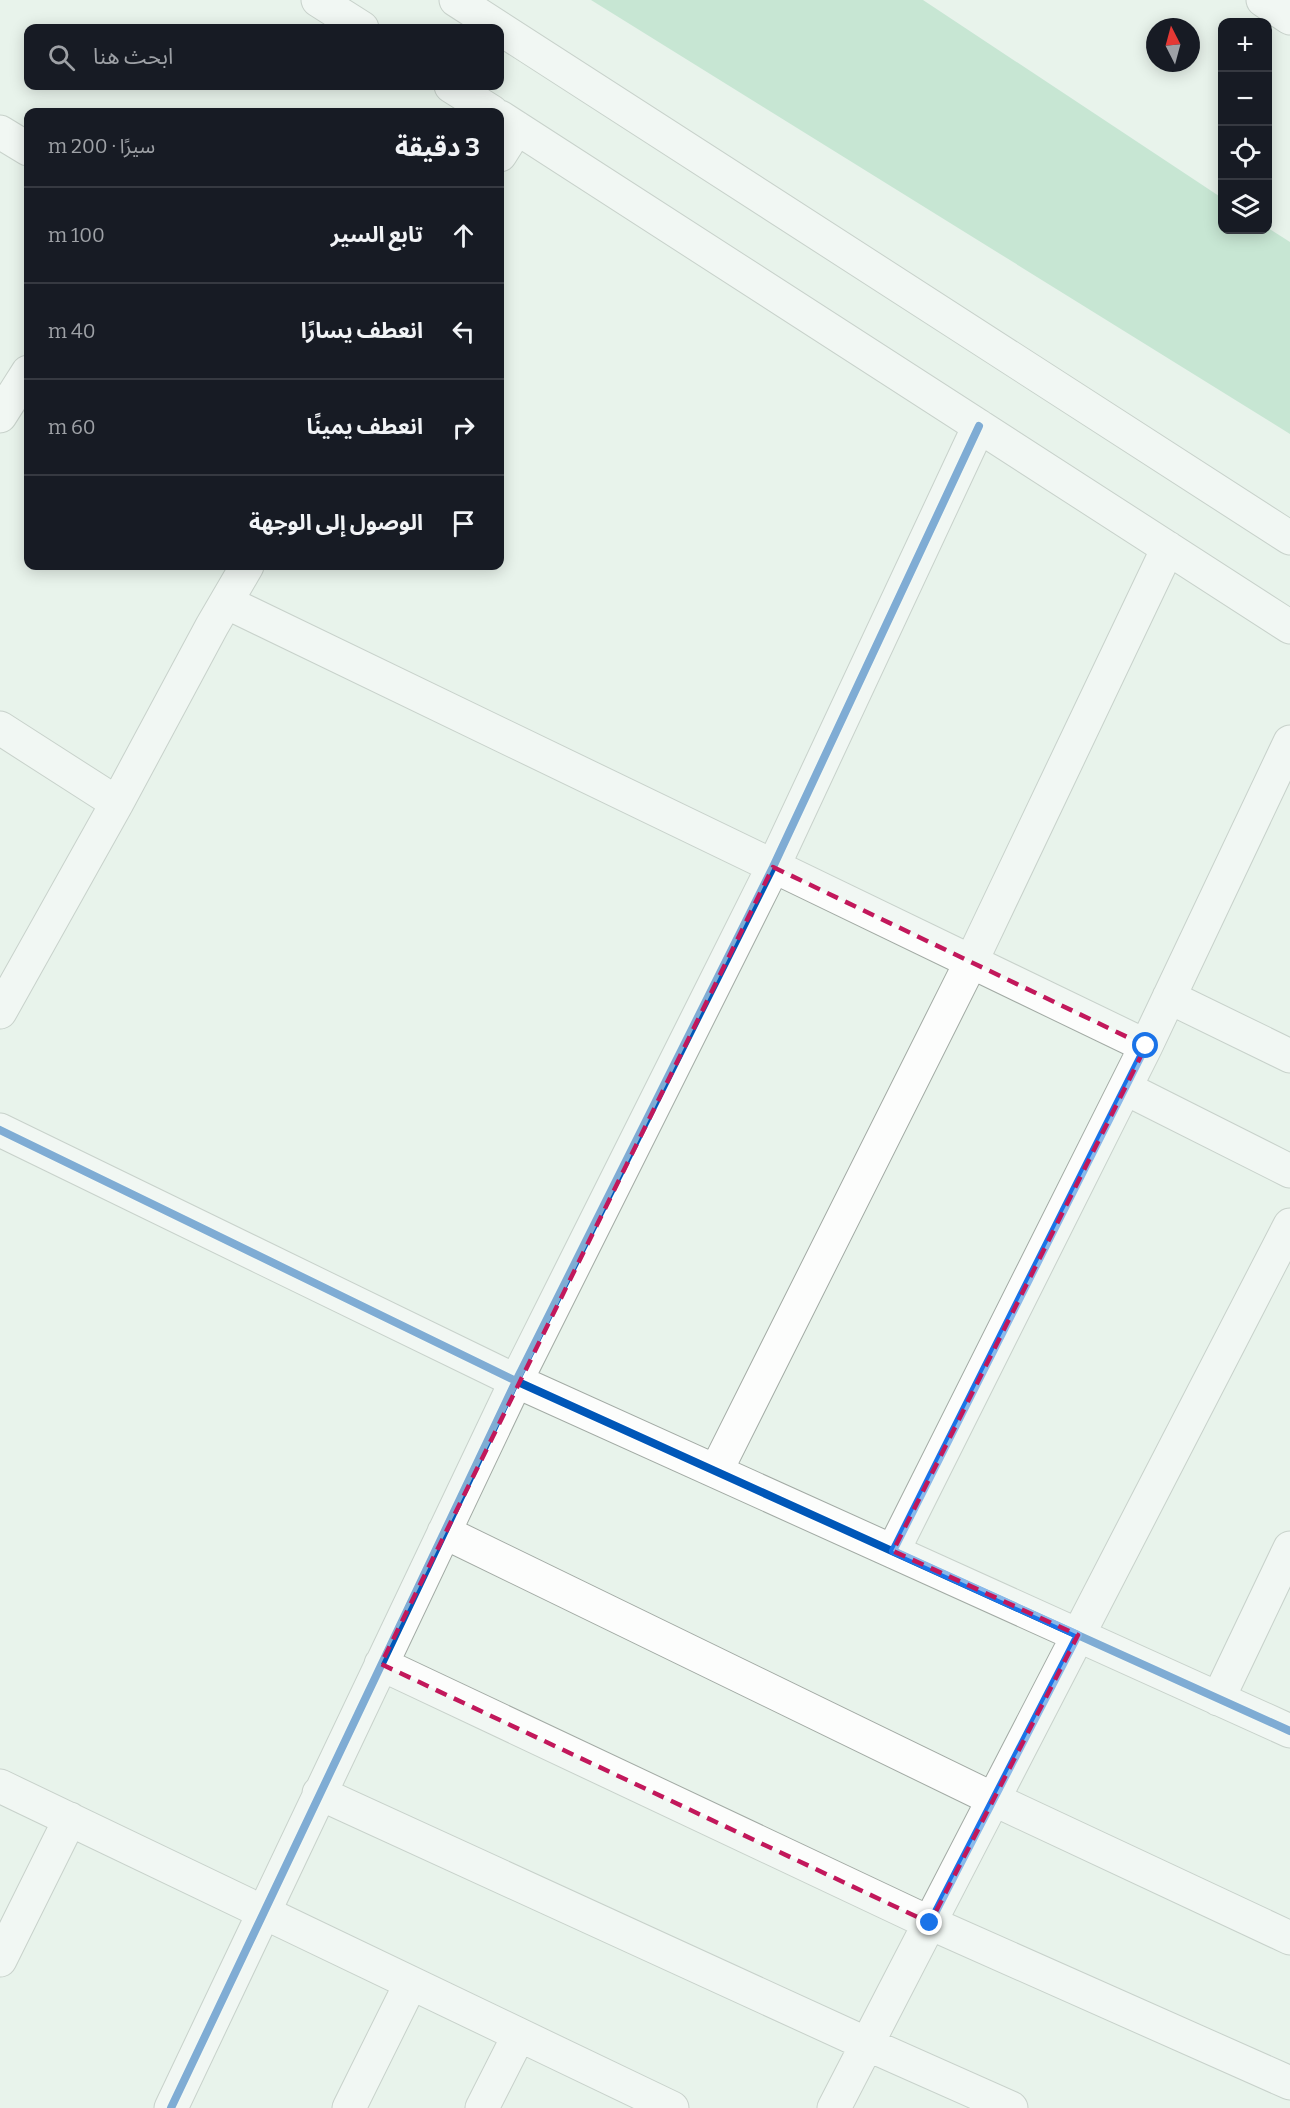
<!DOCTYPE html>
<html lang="ar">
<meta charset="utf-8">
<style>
body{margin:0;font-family:Bitter,"Noto Sans Arabic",serif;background:#242831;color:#f1f3f6;direction:rtl}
.controls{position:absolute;right:18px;top:18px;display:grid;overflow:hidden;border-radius:12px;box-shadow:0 3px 15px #0003}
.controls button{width:54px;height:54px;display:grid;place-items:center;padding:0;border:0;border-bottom:2px solid #363941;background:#171b24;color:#f1f3f6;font:30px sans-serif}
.compass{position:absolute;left:1146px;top:18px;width:54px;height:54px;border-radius:50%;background:#171b24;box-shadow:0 3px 15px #0003;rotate:354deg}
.stop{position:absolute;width:18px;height:18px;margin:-14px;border:4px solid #1a73e8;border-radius:50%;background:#fff}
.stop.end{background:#1a73e8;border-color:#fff;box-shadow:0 2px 6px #0008}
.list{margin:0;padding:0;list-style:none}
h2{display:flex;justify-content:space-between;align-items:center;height:78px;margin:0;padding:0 24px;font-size:26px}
h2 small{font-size:20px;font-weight:400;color:#9ea1a6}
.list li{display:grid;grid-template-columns:39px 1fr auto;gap:18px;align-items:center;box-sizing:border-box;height:96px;padding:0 24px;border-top:2px solid #363941}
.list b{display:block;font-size:22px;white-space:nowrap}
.list em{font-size:20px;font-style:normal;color:#9ea1a6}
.icon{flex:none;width:33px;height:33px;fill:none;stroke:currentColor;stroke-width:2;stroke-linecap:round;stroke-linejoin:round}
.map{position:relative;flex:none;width:1290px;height:2108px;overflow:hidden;direction:ltr}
.search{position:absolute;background:#171b24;box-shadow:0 3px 15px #0003;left:24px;top:24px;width:480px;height:66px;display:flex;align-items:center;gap:15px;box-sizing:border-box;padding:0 21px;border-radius:12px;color:#9ea1a6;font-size:22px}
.panel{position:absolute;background:#171b24;box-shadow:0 3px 15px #0003;left:24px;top:108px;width:480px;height:462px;border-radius:12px;direction:rtl}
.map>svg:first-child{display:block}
.water{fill:#a1d7b7}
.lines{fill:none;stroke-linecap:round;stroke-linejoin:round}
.minor-casing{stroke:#a2aaa4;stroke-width:35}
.minor{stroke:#fcfdfc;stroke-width:33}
.cycleway-casing{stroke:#fff;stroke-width:11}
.cycleway{stroke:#0057b8;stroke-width:8}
.route{stroke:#1a73e8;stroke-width:8}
.marked{fill:none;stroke:#c2185b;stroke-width:4.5;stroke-dasharray:12 8;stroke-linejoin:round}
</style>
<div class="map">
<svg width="1290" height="2108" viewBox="0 0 1290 2108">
<rect width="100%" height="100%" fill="#e8f3eb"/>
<path class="water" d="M591,0H923L1222,198V230H1268V228L1290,242V434Z"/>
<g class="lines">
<g class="minor-casing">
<path id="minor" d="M318,0L362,28
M456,0L1290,538
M1263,0L1290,18
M451,86L492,112
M500,117L1290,627
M0,132L28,149
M500,155L517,128
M0,416L28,372
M226,602L1146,1046
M0,728L117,803
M1169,997L1290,1056
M0,1012L117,803L212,626L247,566
M1125,1088L1290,1171
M0,1130L516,1381L1290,1731
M716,1471L971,962L1168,548
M444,1532L993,1799L1290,1938
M893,1551L1146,1046L1290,742
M381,1664L930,1923L1290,2083
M1218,1699L1290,1548
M0,1786L672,2108
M319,1793L867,2044L1011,2108
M0,1960L70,1819
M171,2108L516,1381L773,867L979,426
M349,2108L411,1983
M482,2108L519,2035
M834,2108L1290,1225"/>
</g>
<use href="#minor" class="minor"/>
<g class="cycleway-casing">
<path id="cycleway" d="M0,1130L516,1381L1290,1731
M171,2108L516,1381L773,867L979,426"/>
</g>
<use href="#cycleway" class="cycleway"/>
</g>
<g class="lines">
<path class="route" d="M930,1923L1078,1635L893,1551L1146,1046"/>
</g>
<path d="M0 0H1290V2108H0ZM773,867L1146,1046L893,1551L1078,1635L930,1923L381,1664Z" fill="#e8f3eb" fill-opacity=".55" fill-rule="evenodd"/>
<path class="marked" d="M773,867L1146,1046L893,1551L1078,1635L930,1923L381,1664Z"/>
</svg>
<div class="controls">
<button>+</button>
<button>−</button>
<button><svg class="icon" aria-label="locate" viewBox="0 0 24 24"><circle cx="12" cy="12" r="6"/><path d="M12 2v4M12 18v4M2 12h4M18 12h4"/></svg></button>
<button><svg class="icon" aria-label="layers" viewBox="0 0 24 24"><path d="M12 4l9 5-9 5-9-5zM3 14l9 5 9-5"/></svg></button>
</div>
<svg class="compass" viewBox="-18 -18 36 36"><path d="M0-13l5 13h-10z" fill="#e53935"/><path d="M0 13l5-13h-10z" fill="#9ea1a6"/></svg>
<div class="stop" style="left:1146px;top:1046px"></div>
<div class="stop end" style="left:930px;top:1923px"></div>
<div class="search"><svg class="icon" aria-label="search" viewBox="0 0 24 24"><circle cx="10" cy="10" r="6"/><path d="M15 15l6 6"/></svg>ابحث هنا</div>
<section class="panel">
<h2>3 دقيقة<small>سيرًا · 200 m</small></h2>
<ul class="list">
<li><svg class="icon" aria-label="ahead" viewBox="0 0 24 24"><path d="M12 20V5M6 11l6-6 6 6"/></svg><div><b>تابع السير</b></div><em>100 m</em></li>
<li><svg class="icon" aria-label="left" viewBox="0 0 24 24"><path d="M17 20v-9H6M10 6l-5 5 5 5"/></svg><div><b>انعطف يسارًا</b></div><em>40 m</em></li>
<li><svg class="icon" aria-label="right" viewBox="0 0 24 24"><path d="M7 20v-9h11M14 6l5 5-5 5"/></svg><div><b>انعطف يمينًا</b></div><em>60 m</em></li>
<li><svg class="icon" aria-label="arrive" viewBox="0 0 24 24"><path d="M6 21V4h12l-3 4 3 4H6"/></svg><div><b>الوصول إلى الوجهة</b></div></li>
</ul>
</section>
</div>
